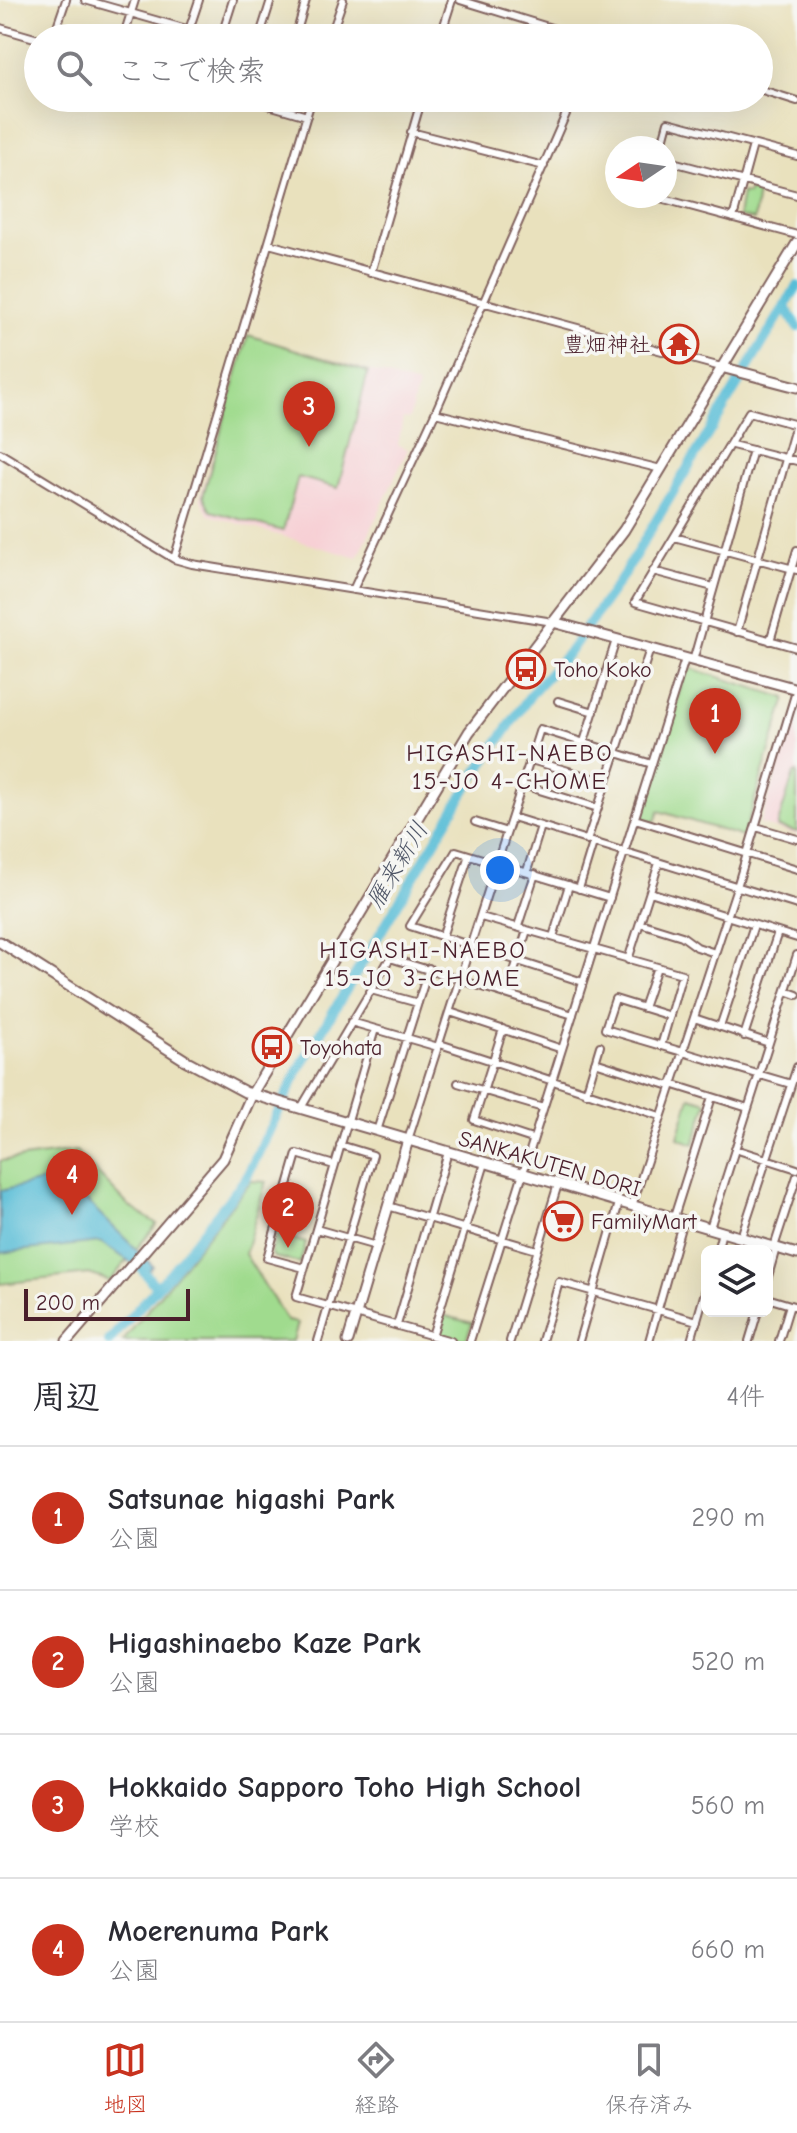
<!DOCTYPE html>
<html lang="ja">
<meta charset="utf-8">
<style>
body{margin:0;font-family:"Comic Neue","Klee One",sans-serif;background:#f2f2f3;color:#2b2b33}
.controls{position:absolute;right:24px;bottom:24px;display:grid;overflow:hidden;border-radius:12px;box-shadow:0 8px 32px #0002}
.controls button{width:72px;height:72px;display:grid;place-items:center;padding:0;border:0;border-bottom:2px solid #e1e1e2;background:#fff;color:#2b2b33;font:40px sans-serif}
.compass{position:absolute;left:605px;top:136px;width:72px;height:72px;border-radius:50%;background:#fff;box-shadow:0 8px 32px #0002;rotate:257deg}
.scale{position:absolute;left:24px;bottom:20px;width:166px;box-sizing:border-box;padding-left:8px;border:4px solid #4a1f2b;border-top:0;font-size:22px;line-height:28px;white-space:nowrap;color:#4a1f2b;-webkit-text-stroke:6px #f6f6f2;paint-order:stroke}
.you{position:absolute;left:500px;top:870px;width:28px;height:28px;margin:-20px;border:6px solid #fff;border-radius:50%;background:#1a73e8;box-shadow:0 0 0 12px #1a73e833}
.badge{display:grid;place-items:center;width:52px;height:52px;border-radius:50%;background:#c8321e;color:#fff;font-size:26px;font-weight:700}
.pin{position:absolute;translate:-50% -66px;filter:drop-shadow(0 2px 4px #0008)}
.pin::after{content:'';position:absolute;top:42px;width:28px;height:24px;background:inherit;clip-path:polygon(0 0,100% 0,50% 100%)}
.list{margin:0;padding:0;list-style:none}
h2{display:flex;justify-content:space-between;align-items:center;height:104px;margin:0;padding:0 32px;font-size:34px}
h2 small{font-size:26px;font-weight:400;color:#7c7c81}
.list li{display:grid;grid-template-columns:52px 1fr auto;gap:24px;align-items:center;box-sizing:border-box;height:144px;padding:0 32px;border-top:2px solid #e1e1e2}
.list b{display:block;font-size:30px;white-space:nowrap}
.list p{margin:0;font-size:26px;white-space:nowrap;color:#7c7c81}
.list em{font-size:26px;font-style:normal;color:#7c7c81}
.icon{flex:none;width:44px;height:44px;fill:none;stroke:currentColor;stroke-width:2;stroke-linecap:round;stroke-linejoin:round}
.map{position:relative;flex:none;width:797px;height:1341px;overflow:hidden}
.search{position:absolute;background:#fff;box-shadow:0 8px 32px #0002;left:24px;right:24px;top:24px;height:88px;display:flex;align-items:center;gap:20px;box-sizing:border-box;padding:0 28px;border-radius:44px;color:#7c7c81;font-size:30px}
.sheet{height:680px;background:#fff}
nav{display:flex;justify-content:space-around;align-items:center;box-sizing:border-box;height:112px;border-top:2px solid #e1e1e2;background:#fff;font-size:22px;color:#7c7c81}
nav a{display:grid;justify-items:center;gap:4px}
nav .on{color:#c8321e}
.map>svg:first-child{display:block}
.built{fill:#f7cfd4}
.green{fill:#a0db8e;stroke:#757d5c;stroke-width:2}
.water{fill:#58bdd7;stroke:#516e81;stroke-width:2}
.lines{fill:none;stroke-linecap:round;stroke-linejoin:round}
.river{stroke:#58bdd7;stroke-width:10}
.street-casing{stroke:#82635e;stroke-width:10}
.secondary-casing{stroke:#82635e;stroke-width:13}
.street{stroke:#fff;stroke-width:6}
.secondary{stroke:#fff;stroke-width:9}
.labels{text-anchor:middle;stroke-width:7;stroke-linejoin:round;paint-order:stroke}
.poi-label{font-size:22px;fill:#4a1f2b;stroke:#f6f6f2;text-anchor:start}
.street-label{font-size:22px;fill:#4a1f2b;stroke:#f6f6f2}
.neighbourhood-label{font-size:24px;letter-spacing:2px;fill:#4a1f2b;stroke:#f6f6f2}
.water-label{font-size:24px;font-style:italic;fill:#4f5667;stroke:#f6f6f2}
</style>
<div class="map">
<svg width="797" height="1341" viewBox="0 0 797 1341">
<rect width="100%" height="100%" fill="#f6f6f2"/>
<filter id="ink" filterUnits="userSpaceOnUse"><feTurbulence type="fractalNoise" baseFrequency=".0125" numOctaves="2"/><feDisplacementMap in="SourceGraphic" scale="16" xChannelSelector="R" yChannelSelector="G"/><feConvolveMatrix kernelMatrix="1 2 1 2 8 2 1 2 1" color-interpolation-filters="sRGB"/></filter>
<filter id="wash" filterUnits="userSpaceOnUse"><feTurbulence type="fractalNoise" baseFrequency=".006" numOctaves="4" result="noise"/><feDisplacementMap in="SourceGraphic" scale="32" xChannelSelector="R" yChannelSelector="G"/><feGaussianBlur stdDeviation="1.8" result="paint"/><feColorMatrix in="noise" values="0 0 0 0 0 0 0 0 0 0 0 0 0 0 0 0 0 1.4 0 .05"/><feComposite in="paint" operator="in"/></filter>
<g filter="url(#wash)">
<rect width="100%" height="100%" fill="#e9e1bd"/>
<path class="built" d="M248,335L418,385L409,419L403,418L398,445L408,449L358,558L209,515L200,498Z
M797,713V835L760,824Z"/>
<path class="green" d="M749,190L758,192L754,220L738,217L742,193L748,194Z
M248,335L368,372L338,488L298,477L283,531L211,511L203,496Z
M687,667L786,698L743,837L659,811L655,822L641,818Z
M797,772V832L777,827L794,773Z
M690,1097L707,1102L694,1144L678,1138Z
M76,1151L129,1206L157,1224L110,1281L89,1274L0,1284V1161Z
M251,1181L266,1182L245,1254L287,1321L298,1323L293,1341H123Z
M277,1234L306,1243L300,1263L274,1257L271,1253Z
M442,1315L472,1323L466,1340L438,1334Z"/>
<path class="water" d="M55,1178L86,1200L153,1266L147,1273L100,1242L0,1253V1191Z"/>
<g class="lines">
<path class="river" d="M786,307L797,327
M135,1260L156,1287
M109,1341L171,1272L246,1178L299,1069L471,781L534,690L570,651L624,574L797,286"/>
</g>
</g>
<g filter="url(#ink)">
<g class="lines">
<g class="street-casing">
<path id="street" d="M85,0L218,38
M460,0L584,38
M0,28L38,39
M189,30L199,0
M53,38L66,0
M123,38L135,0
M221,38L233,0
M259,38L271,0
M295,38L306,0
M330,38L343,0
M440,38L452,0
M759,89L797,101
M244,98L307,116
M411,132L544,166
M661,148L668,122L797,156
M665,160L797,195
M653,196L797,235
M733,218L753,145
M269,244L721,367
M371,273L422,98
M435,413L661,469
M797,425L749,412L635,602L797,648
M732,445L797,461
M0,453L174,559L192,564L553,622
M674,537L797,570
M174,559L312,98
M653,571L713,587
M353,590L435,413L573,98
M737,632L796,424
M770,641L797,550
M693,661L753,450
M558,701L594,712
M584,742L616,640
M531,760L606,782
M523,785L598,808
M512,817L797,905
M635,819L797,869
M475,822L507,832
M756,827L797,839
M587,841L650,649
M527,871L541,826
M579,889L593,843
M650,892L797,938
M481,917L682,974L661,1046
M640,923L682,936L697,947L715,953
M518,926L535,874
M442,937L469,855
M553,937L569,885
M628,960L659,863
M583,982L410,926L456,851L610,898
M371,990L418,1003
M786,991L797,995
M507,994L527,930
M643,1008L657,967
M450,1012L562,1049
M670,1016L615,999L605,1029L791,1084
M694,1018L769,1043
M351,1022L438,1047
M720,1027L754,925
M375,1029L296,1297L451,1341
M503,1029L474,1120L532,1139
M744,1036L778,932
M440,1044L660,1116
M595,1062L670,1086
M458,1083L543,1108
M671,1084L748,1108
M586,1093L600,1046
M301,1108L390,958L573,1015
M377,1131L429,968
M408,1140L540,729L652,764
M735,1149L797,1169
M388,1206L537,1250
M632,1206L737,887L797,688
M674,1217L712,1097
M710,1228L797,955
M316,1229L376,1246
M741,1237L797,1067
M774,1247L797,1176
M717,1251L722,1232
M304,1268L267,1258L297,1154L334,1165
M767,1280L776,1248
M767,1298L797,1307
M397,1325L448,1152
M432,1336L485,1163
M318,1341L373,1155L340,1145
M470,1341L685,659
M510,1341L558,1184
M542,1341L559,1282L697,1321
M579,1341L619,1203
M649,1341L683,1220
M691,1341L707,1285
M749,1341L758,1311
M779,1341L790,1305"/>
</g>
<g class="secondary-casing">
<path id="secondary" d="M721,367L797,387
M553,622L797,689
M0,942L185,1060L245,1092L797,1254
M67,1341L223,1159L252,1094L469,732L624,530L797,243
M348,1341L408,1140"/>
</g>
<use href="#street" class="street"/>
<use href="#secondary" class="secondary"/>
</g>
</g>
<defs>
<g id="temple-ring" transform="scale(2)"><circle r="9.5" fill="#f6f6f2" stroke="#c8321e" stroke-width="1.5"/><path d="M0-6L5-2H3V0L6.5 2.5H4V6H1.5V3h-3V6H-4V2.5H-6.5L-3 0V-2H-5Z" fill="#c8321e"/></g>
<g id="bus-ring" transform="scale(2)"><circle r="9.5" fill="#f6f6f2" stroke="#c8321e" stroke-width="1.5"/><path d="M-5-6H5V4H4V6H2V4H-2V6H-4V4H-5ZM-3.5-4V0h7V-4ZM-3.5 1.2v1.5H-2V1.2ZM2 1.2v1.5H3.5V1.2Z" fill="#c8321e"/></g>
<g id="supermarket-ring" transform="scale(2)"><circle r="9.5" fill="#f6f6f2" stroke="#c8321e" stroke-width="1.5"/><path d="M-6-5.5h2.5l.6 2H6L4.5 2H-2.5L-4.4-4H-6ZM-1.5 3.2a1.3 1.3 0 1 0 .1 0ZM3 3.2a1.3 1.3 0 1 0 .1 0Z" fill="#c8321e"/></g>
</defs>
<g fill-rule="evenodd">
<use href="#temple-ring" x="679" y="344"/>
<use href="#bus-ring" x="526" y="669"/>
<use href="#bus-ring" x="272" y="1047"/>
<use href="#supermarket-ring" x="563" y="1221"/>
</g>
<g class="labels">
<g class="poi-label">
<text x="651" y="352" text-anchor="end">豊畑神社</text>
<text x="554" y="677">Toho Koko</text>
<text x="300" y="1055">Toyohata</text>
<text x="591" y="1229">FamilyMart</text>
</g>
<g class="street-label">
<text transform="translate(550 1163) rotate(16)" y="8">SANKAKUTEN DORI</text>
</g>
<g class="neighbourhood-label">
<text x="510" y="761">HIGASHI-NAEBO<tspan x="510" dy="28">15-JO 4-CHOME</tspan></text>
<text x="423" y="958">HIGASHI-NAEBO<tspan x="423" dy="28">15-JO 3-CHOME</tspan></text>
</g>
<g class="water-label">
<text transform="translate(397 865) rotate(-59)" y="8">雁来新川</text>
</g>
</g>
</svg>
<div class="controls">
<button><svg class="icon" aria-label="layers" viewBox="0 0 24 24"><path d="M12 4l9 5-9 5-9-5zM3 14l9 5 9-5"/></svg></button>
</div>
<svg class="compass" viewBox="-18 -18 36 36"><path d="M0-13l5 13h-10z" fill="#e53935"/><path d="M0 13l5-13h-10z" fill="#7c7c81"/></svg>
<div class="scale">200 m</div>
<div class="you"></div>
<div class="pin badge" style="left:715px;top:754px">1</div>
<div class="pin badge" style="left:288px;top:1248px">2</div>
<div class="pin badge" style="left:309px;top:447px">3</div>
<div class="pin badge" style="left:72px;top:1215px">4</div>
<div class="search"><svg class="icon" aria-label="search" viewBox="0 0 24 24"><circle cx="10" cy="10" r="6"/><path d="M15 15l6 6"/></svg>ここで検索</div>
</div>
<section class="sheet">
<h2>周辺<small>4件</small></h2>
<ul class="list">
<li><span class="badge">1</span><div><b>Satsunae higashi Park</b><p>公園</p></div><em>290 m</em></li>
<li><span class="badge">2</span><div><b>Higashinaebo Kaze Park</b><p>公園</p></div><em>520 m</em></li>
<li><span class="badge">3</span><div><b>Hokkaido Sapporo Toho High School</b><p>学校</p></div><em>560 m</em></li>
<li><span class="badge">4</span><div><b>Moerenuma Park</b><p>公園</p></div><em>660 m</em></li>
</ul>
</section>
<nav>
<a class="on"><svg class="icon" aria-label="map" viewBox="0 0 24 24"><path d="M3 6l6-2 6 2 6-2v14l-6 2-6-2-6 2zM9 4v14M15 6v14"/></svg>地図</a>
<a><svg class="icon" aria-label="directions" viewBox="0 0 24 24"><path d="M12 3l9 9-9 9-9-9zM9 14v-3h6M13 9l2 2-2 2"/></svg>経路</a>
<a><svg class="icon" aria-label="saved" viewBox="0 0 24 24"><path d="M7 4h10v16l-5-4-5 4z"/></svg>保存済み</a>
</nav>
